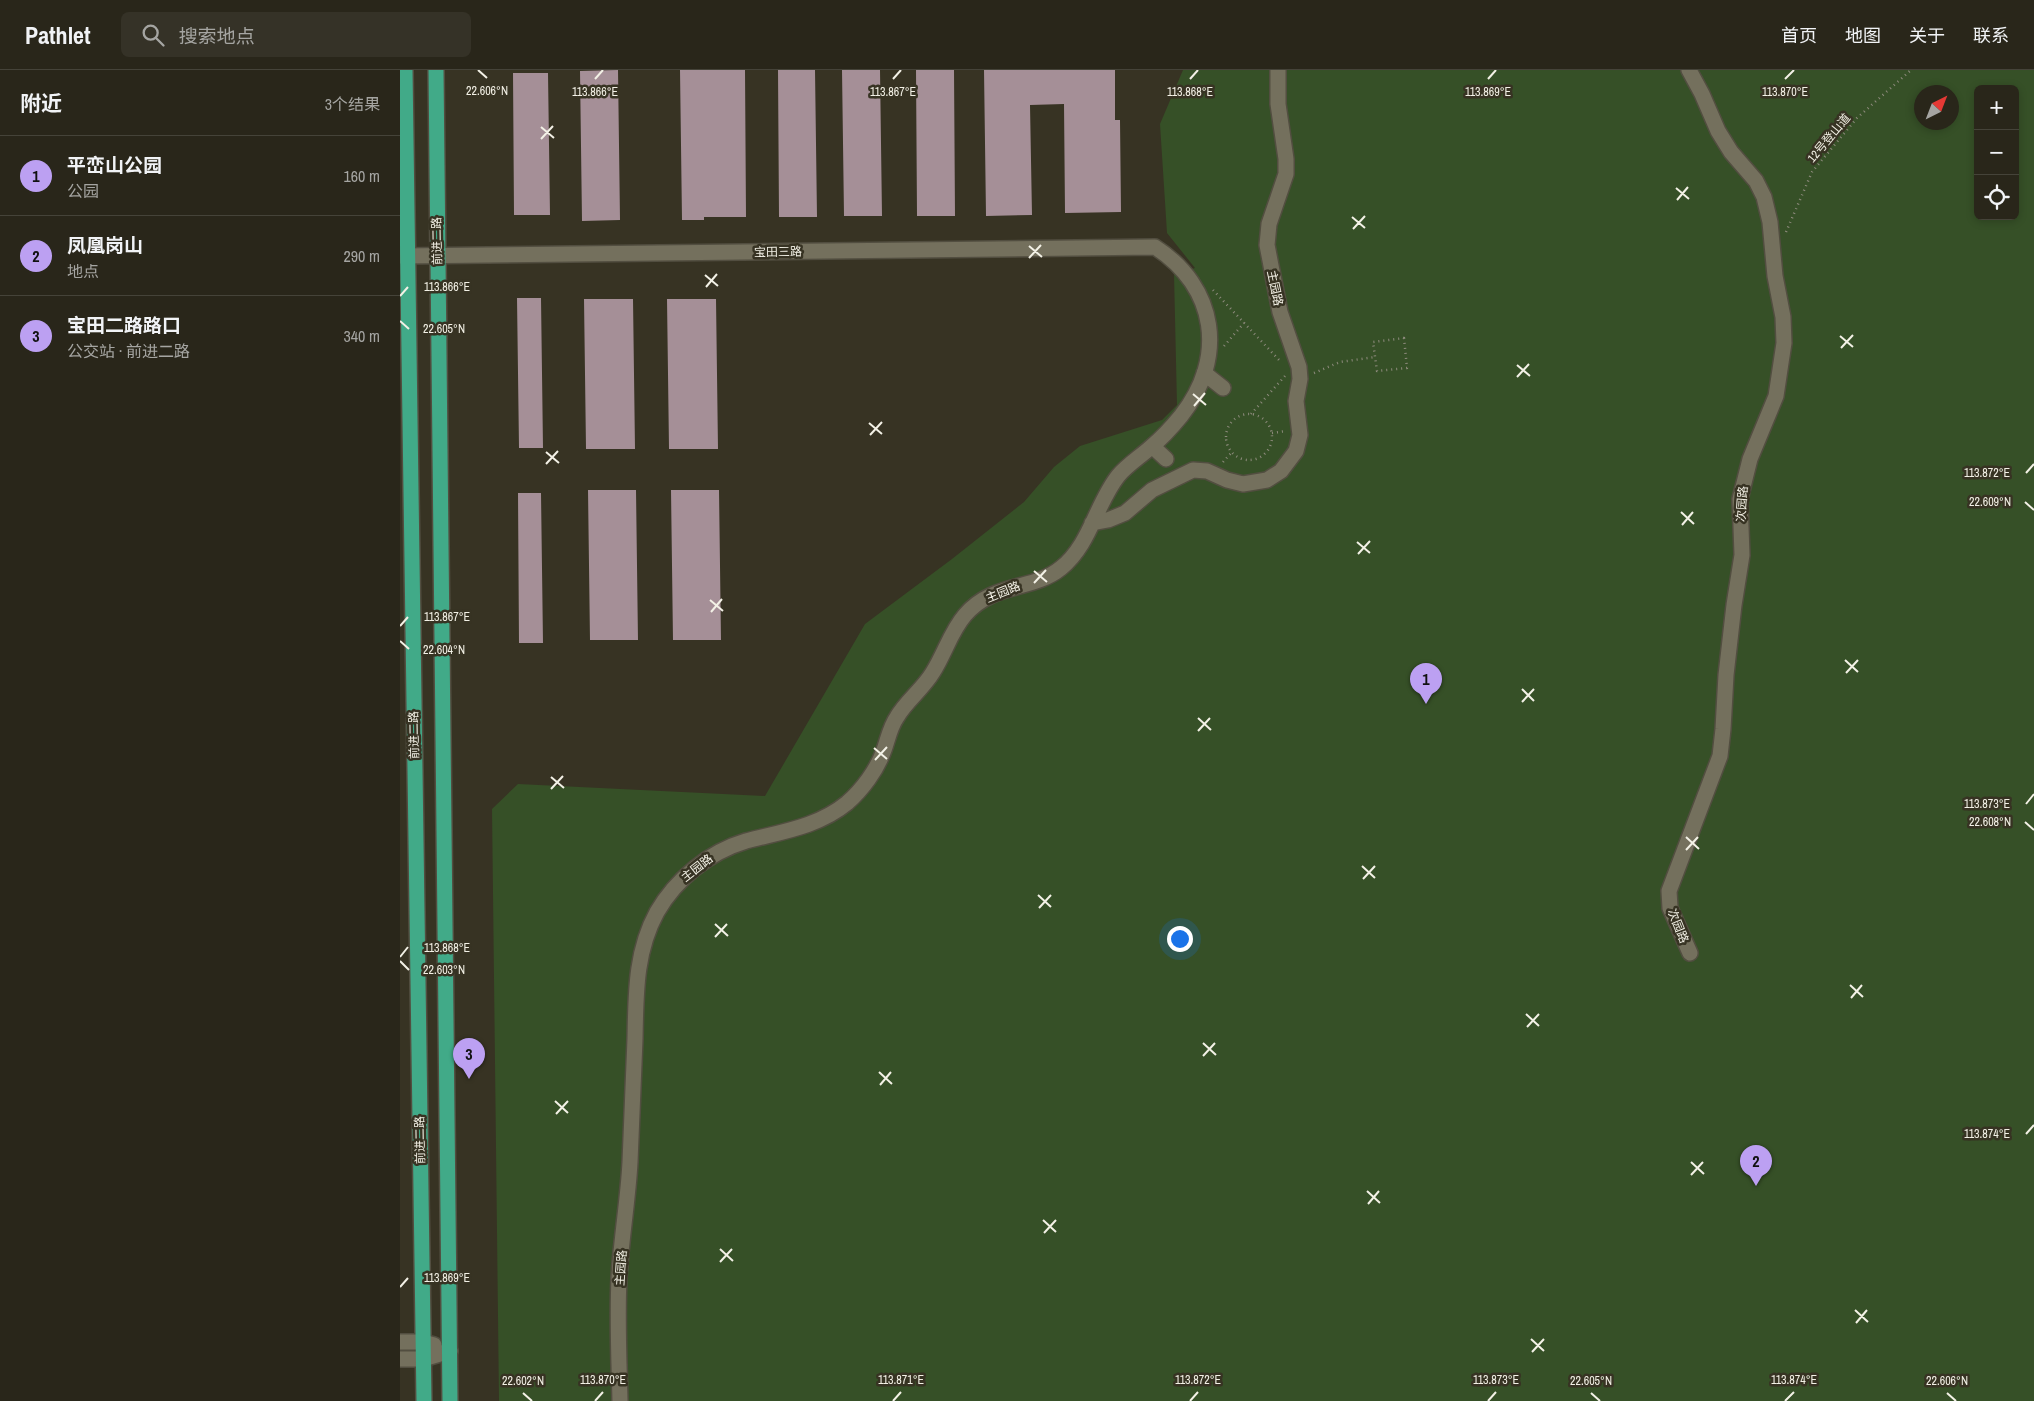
<!DOCTYPE html>
<html lang="zh">
<meta charset="utf-8">
<style>
body{margin:0;font-family:"Archivo Narrow","Noto Sans SC",sans-serif;background:#353227;color:#f1f3f6}
.controls{position:absolute;right:15px;top:15px;display:grid;overflow:hidden;border-radius:8px;box-shadow:0 2px 8px #0003}
.controls button{width:45px;height:45px;display:grid;place-items:center;padding:0;border:0;border-bottom:1px solid #454339;background:#29261a;color:#f1f3f6;font:25px sans-serif}
.compass{position:absolute;left:1514px;top:15px;width:45px;height:45px;border-radius:50%;background:#29261a;box-shadow:0 2px 8px #0003;rotate:42deg}
.you{position:absolute;left:779px;top:868px;width:18px;height:18px;margin:-12px;border:4px solid #fff;border-radius:50%;background:#1a73e8;box-shadow:0 0 0 8px #1a73e833}
.badge{display:grid;place-items:center;width:32px;height:32px;border-radius:50%;background:#bca0f2;color:#111;font-size:16px;font-weight:700}
.pin{position:absolute;translate:-50% -41px;filter:drop-shadow(0 1px 2px #0008)}
.pin::after{content:'';position:absolute;top:26px;width:18px;height:15px;background:inherit;clip-path:polygon(0 0,100% 0,50% 100%)}
.list{margin:0;padding:0;list-style:none}
h2{display:flex;justify-content:space-between;align-items:center;height:65px;margin:0;padding:0 20px;font-size:21px}
h2 small{font-size:16px;font-weight:400;color:#a5a5a2}
.list li{display:grid;grid-template-columns:32px 1fr auto;gap:15px;align-items:center;box-sizing:border-box;height:80px;padding:0 20px;border-top:1px solid #454339}
.list b{display:block;font-size:19px;white-space:nowrap}
.list p{margin:0;font-size:16px;white-space:nowrap;color:#a5a5a2}
.list em{font-size:16px;font-style:normal;color:#a5a5a2}
.icon{flex:none;width:28px;height:28px;fill:none;stroke:currentColor;stroke-width:2;stroke-linecap:round;stroke-linejoin:round}
.map{position:relative;flex:none;width:1634px;height:1331px;overflow:hidden}
header{display:flex;align-items:center;gap:30px;box-sizing:border-box;height:70px;padding:0 25px;background:#29261a;border-bottom:1px solid #454339}
header strong{font-size:24px}
nav{display:flex;gap:28px;margin-inline-start:auto;font-size:18px}
.search{width:350px;height:45px;background:#353227;display:flex;align-items:center;gap:12px;box-sizing:border-box;padding:0 18px;border-radius:8px;color:#a5a5a2;font-size:19px}
main{display:flex}
aside{flex:1;background:#29261a}
.map>svg:first-child{display:block}
.green{fill:#365027;fill-rule:evenodd}
.building{fill:#a58f97}
.lines{fill:none;stroke-linecap:round;stroke-linejoin:round}
.minor-casing{stroke:#524e40;stroke-width:18}
.major-casing{stroke:#524e40;stroke-width:18}
.path{stroke:#8e8b7d;stroke-width:2.5;stroke-dasharray:1 4;stroke-linecap:butt}
.minor{stroke:#74705d;stroke-width:15}
.major{stroke:#41aa88;stroke-width:15}
.ticks{fill:none;stroke:#f3f1e6;stroke-width:2}
.labels{text-anchor:middle;stroke-width:5;stroke-linejoin:round;paint-order:stroke}
.street-label{font-size:12px;fill:#f3f1e6;stroke:#373323}
.ticks-label{font-size:12px;text-anchor:middle;fill:#f3f1e6;stroke:#373323;stroke-width:5;stroke-linejoin:round;paint-order:stroke}
</style>
<header>
<strong>Pathlet</strong>
<div class="search"><svg class="icon" aria-label="search" viewBox="0 0 24 24"><circle cx="10" cy="10" r="6"/><path d="M15 15l6 6"/></svg>搜索地点</div>
<nav><a>首页</a><a>地图</a><a>关于</a><a>联系</a></nav>
</header>
<main>
<aside>
<h2>附近<small>3个结果</small></h2>
<ul class="list">
<li><span class="badge">1</span><div><b>平峦山公园</b><p>公园</p></div><em>160 m</em></li>
<li><span class="badge">2</span><div><b>凤凰岗山</b><p>地点</p></div><em>290 m</em></li>
<li><span class="badge">3</span><div><b>宝田二路路口</b><p>公交站 · 前进二路</p></div><em>340 m</em></li>
</ul>
</aside>
<div class="map">
<svg width="1634" height="1331" viewBox="0 0 1634 1331">
<rect width="100%" height="100%" fill="#373323"/>
<path class="green" d="M783,0H1634V1331H99L92,739L118,714L365,726L465,554L552,489L624,432L654,397L680,376L762,350L777,335L774,204L795,198L767,163L760,54ZM1578,19H1615V146H1578ZM1522,22H1552V52H1522Z"/>
<path class="building" d="M218,0L220,150L182,151L180,1Z
M280,0H345L346,147H304V150H282Z
M378,0H415L417,147H379Z
M442,0H480L482,146H444Z
M516,0H554L555,146H517Z
M584,0H715V50H720L721,142L665,143L664,34L630,35L632,145L586,146Z
M113,3H148L150,145H114Z
M117,228H141L143,378H119Z
M184,229H233L235,379H186Z
M267,229H316L318,379H269Z
M188,420H236L238,570H190Z
M271,420H319L321,570H273Z
M118,423H141L143,573H119Z"/>
<g class="lines">
<g class="minor-casing">
<path id="minor" d="M1289,0L1302,24L1318,61L1331,82L1356,111L1364,127L1370,152L1375,206L1383,247L1384,273L1376,326L1350,389L1340,429L1342,485L1334,535L1326,605L1323,659L1320,686L1269,821L1270,838L1290,883
M0,186L755,177C817,217 827,288 781,346C772,357 762,368 751,377C740,387 727,395 718,406C696,434 690,475 661,498C633,521 593,512 565,545C551,561 545,583 533,602C523,619 506,631 497,647C490,657 488,669 484,680C477,700 462,720 447,733C418,757 380,762 346,771C309,782 276,809 257,842C235,882 236,925 235,969C233,1010 232,1051 230,1092C228,1131 221,1169 219,1208C217,1249 219,1290 220,1331
M804,303L823,318
M752,376L766,389
M692,453L708,450L725,443L752,420L793,400L807,401L827,410L843,414L867,410L881,401L896,381L900,365L896,331L900,309L899,297L880,242L867,175L869,154L886,104V89L878,34V0
M0,1272H23L34,1275
M0,1289H23L50,1281"/>
</g>
<g class="major-casing">
<path id="major" d="M5,0L24,1331
M36,0L50,1331"/>
</g>
<path class="path" d="M1386,162L1412,102L1457,48L1511,0
M813,220L881,292
M1004,268L1007,298L977,301L973,272Z
M824,276L844,253
M914,303L940,292L975,287
M826 367a23 23 0 1 1 46 0a23 23 0 1 1-46 0Z
M851,344L885,306
M872,363L886,361
M823,392L832,382"/>
<use href="#minor" class="minor"/>
<use href="#major" class="major"/>
</g>
<path class="ticks" d="M78,0L87,8M195,9L203,0M493,9L501,0M790,9L798,0M1088,9L1096,0M1385,9L1394,0M141,57L154,68M141,69L153,56M1276,118L1289,129M1277,130L1288,117M952,147L965,158M953,159L965,146M629,176L642,187M629,188L641,175M305,205L318,216M306,217L317,204M0,226L8,217M0,251L9,259M1440,266L1453,277M1441,278L1453,265M1117,295L1130,306M1117,307L1129,294M793,324L806,335M794,336L805,323M469,353L482,364M470,365L482,352M146,382L159,393M146,394L158,381M1626,403L1634,394M1625,432L1634,440M1281,442L1294,454M1282,455L1293,442M957,472L970,483M958,484L970,471M634,501L647,512M634,513L646,500M310,530L323,541M311,542L322,529M0,556L8,547M0,571L9,579M1445,590L1458,602M1446,603L1458,590M1122,619L1134,631M1122,632L1134,619M798,648L811,660M798,661L810,648M474,678L487,689M475,690L487,677M151,707L164,718M151,719L163,706M1626,734L1634,724M1625,752L1634,760M1286,767L1299,779M1286,780L1298,767M962,796L975,808M963,809L975,796M638,825L651,837M639,838L651,825M315,854L328,866M315,867L327,854M0,887L8,877M0,891L9,900M1450,915L1463,927M1451,928L1462,915M1126,944L1139,956M1127,957L1139,944M803,973L816,985M803,986L815,973M479,1002L492,1014M480,1015L491,1002M155,1031L168,1043M156,1044L168,1031M1626,1064L1634,1055M1291,1092L1304,1104M1291,1105L1303,1092M967,1121L980,1133M968,1134L979,1121M643,1150L656,1162M644,1163L656,1150M320,1179L333,1191M320,1192L332,1179M0,1217L8,1208M1455,1240L1468,1252M1456,1253L1467,1240M1131,1269L1144,1281M1132,1282L1144,1269M123,1323L132,1331M1191,1323L1200,1331M1547,1323L1556,1331M195,1331L203,1322M493,1331L501,1322M790,1331L798,1322M1088,1331L1096,1322M1385,1331L1394,1322"/>
<g class="labels">
<g class="street-label">
<text transform="translate(1429 68) rotate(-50)" y="4">12号登山道</text>
<text transform="translate(37 171) rotate(-91)" y="4">前进二路</text>
<text transform="translate(378 182) rotate(-1)" y="4">宝田三路</text>
<text transform="translate(875 218) rotate(78)" y="4">主园路</text>
<text transform="translate(1342 434) rotate(-86)" y="4">次园路</text>
<text transform="translate(603 522) rotate(-22)" y="4">主园路</text>
<text transform="translate(14 665) rotate(-91)" y="4">前进二路</text>
<text transform="translate(297 798) rotate(-38)" y="4">主园路</text>
<text transform="translate(1278 856) rotate(68)" y="4">次园路</text>
<text transform="translate(20 1070) rotate(-91)" y="4">前进二路</text>
<text transform="translate(221 1198) rotate(-86)" y="4">主园路</text>
</g>
</g>
<g class="ticks-label">
<text x="87" y="25">22.606°N</text>
<text x="195" y="26">113.866°E</text>
<text x="493" y="26">113.867°E</text>
<text x="790" y="26">113.868°E</text>
<text x="1088" y="26">113.869°E</text>
<text x="1385" y="26">113.870°E</text>
<text x="47" y="221">113.866°E</text>
<text x="44" y="263">22.605°N</text>
<text x="1587" y="407">113.872°E</text>
<text x="1590" y="436">22.609°N</text>
<text x="47" y="551">113.867°E</text>
<text x="44" y="584">22.604°N</text>
<text x="1587" y="738">113.873°E</text>
<text x="1590" y="756">22.608°N</text>
<text x="47" y="882">113.868°E</text>
<text x="44" y="904">22.603°N</text>
<text x="1587" y="1068">113.874°E</text>
<text x="47" y="1212">113.869°E</text>
<text x="203" y="1314">113.870°E</text>
<text x="501" y="1314">113.871°E</text>
<text x="798" y="1314">113.872°E</text>
<text x="1096" y="1314">113.873°E</text>
<text x="1394" y="1314">113.874°E</text>
<text x="123" y="1315">22.602°N</text>
<text x="1191" y="1315">22.605°N</text>
<text x="1547" y="1315">22.606°N</text>
</g>
</svg>
<div class="controls">
<button>+</button>
<button>−</button>
<button><svg class="icon" aria-label="locate" viewBox="0 0 24 24"><circle cx="12" cy="12" r="6"/><path d="M12 2v4M12 18v4M2 12h4M18 12h4"/></svg></button>
</div>
<svg class="compass" viewBox="-18 -18 36 36"><path d="M0-13l5 13h-10z" fill="#e53935"/><path d="M0 13l5-13h-10z" fill="#a5a5a2"/></svg>
<div class="you"></div>
<div class="pin badge" style="left:1026px;top:634px">1</div>
<div class="pin badge" style="left:1356px;top:1116px">2</div>
<div class="pin badge" style="left:69px;top:1009px">3</div>
</div>
</main>
